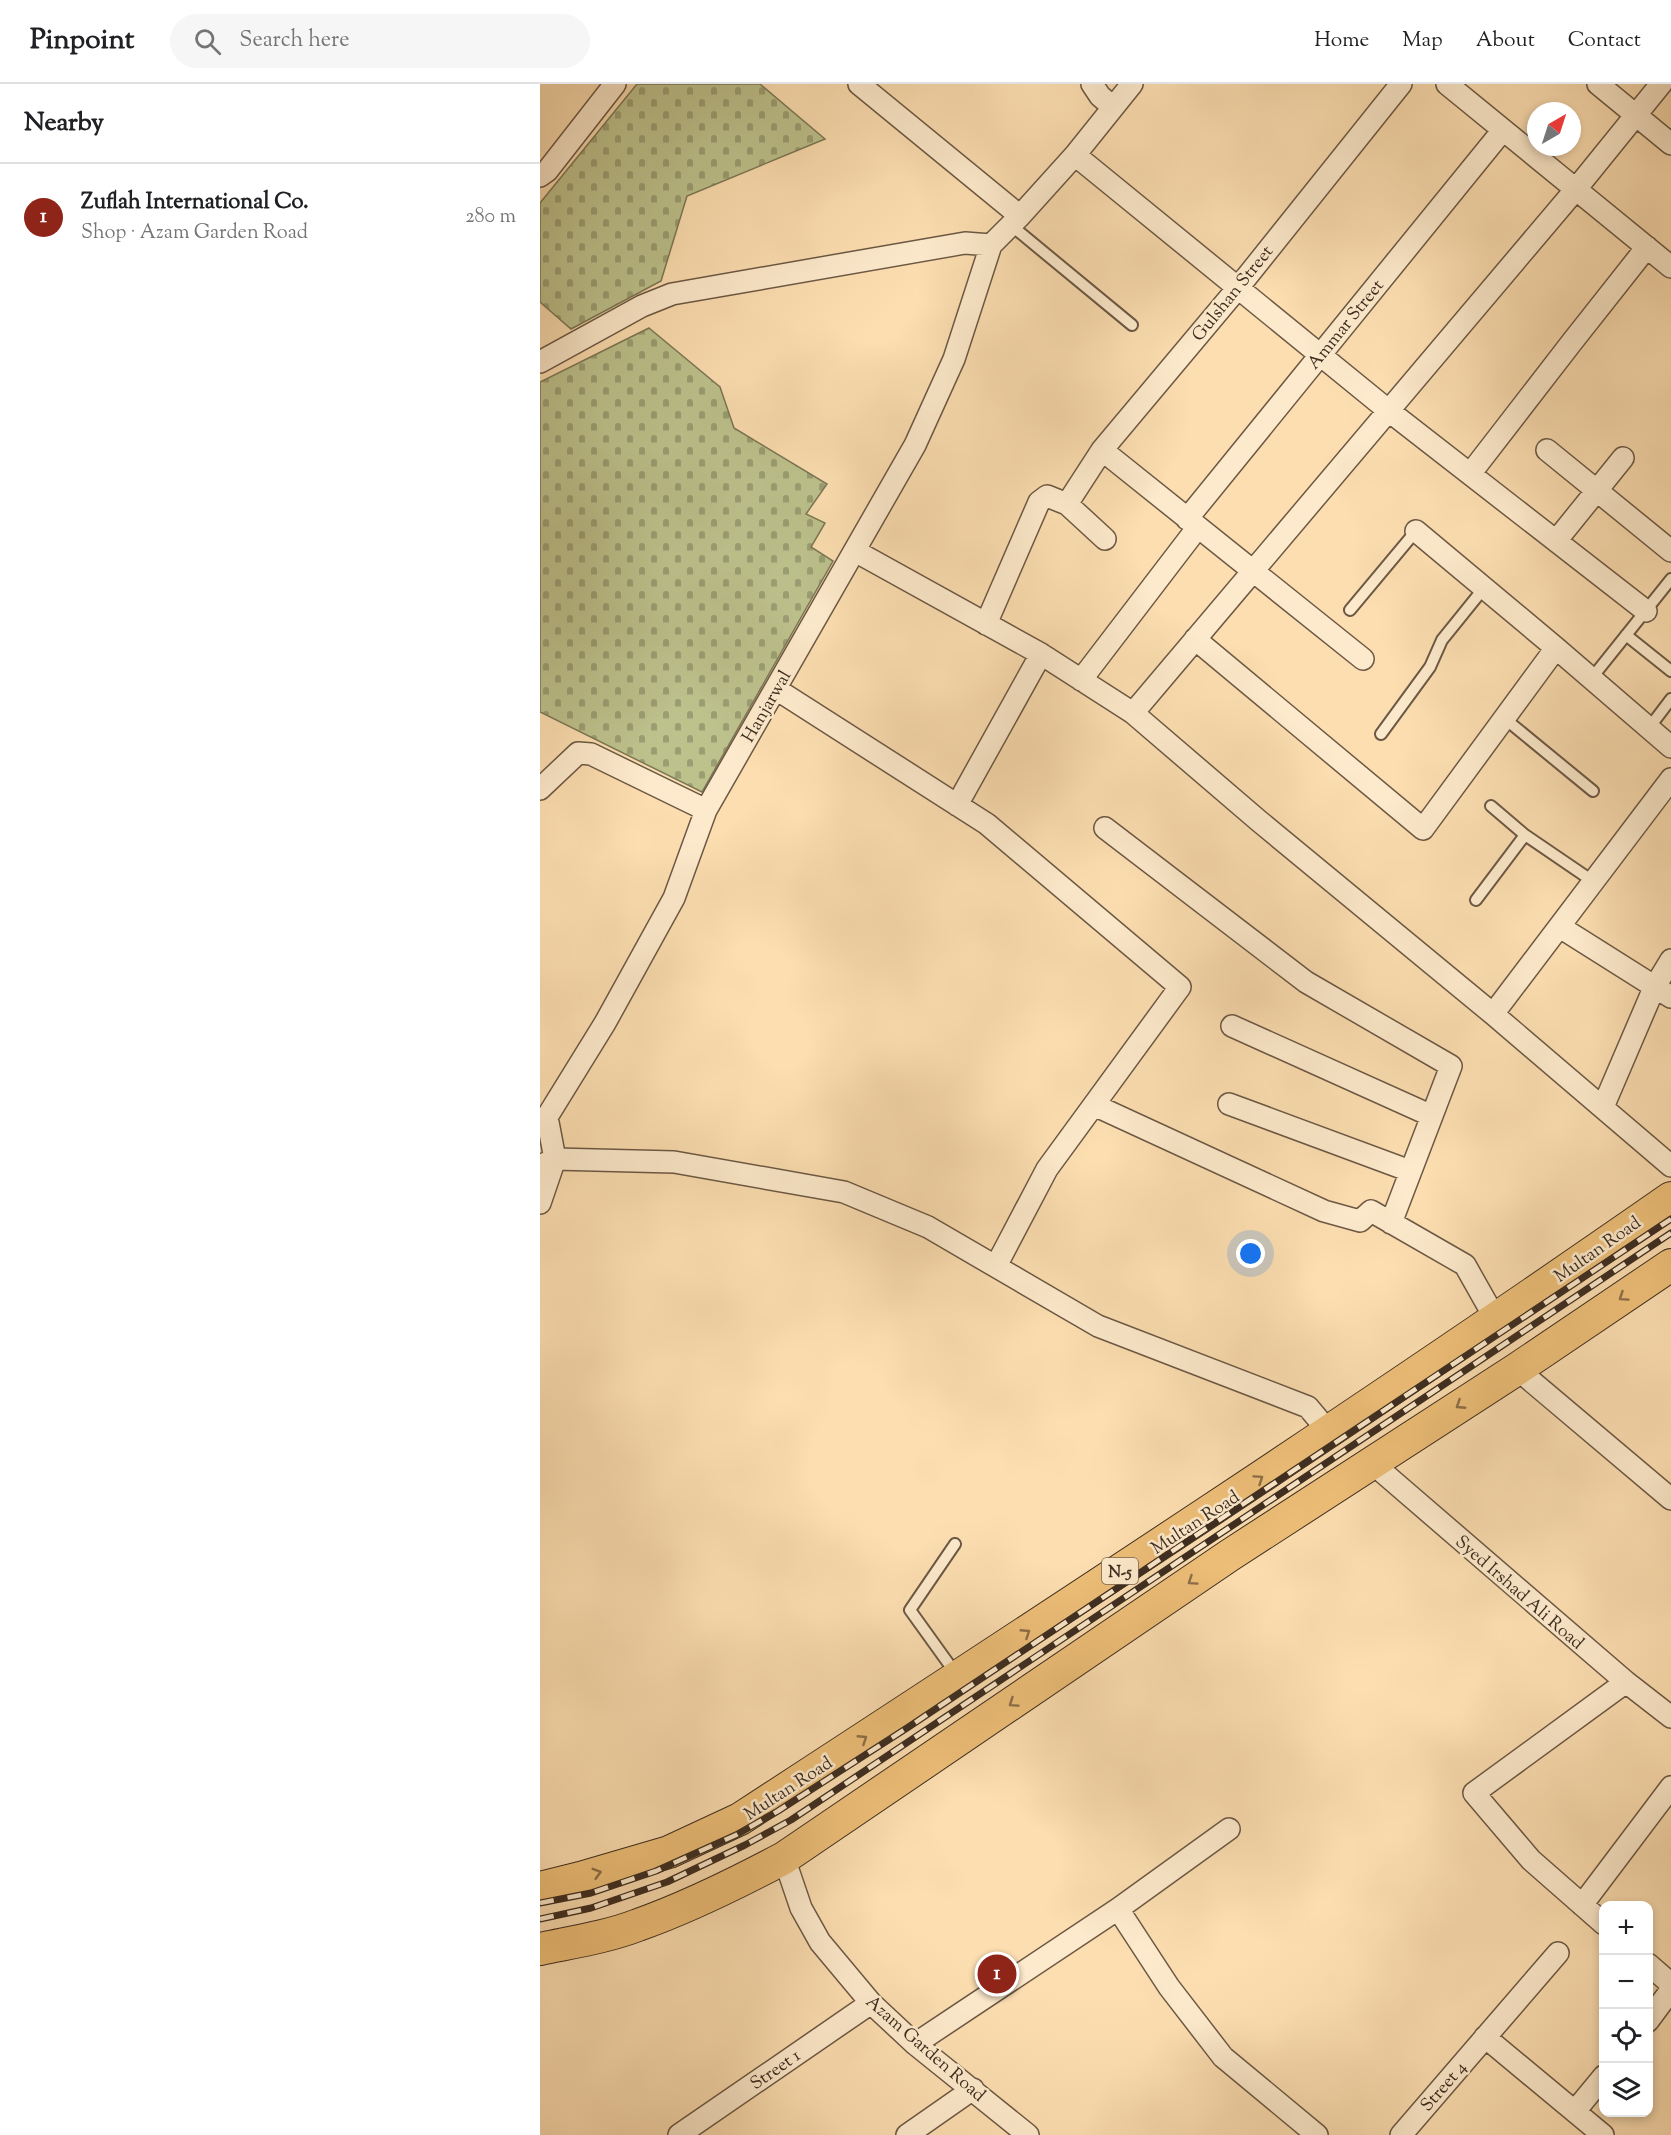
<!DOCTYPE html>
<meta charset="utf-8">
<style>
body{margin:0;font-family:"Sorts Mill Goudy",serif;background:#f6f6f6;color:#202124}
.controls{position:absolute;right:18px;bottom:18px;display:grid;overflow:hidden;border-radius:12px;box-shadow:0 3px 9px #0003}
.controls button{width:54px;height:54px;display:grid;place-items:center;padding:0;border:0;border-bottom:2px solid #e0e0e0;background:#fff;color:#202124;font:30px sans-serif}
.compass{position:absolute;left:987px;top:18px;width:54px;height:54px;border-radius:50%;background:#fff;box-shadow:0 3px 9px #0003;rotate:39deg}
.you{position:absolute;left:711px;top:1170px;width:21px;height:21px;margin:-15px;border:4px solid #fff;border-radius:50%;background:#1a73e8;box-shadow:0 0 0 9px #1a73e833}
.badge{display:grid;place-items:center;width:39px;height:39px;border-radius:50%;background:#8f2418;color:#fff;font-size:20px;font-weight:700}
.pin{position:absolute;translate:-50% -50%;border:3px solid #fff;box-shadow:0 2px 6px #0006}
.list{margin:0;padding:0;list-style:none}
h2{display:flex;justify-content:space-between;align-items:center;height:78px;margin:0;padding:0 24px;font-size:26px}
h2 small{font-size:20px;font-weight:400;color:#757577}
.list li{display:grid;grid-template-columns:39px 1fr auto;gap:18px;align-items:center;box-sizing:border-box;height:108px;padding:0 24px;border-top:2px solid #e0e0e0}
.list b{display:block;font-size:22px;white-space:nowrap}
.list p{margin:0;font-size:20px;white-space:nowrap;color:#757577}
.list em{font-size:20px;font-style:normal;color:#757577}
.icon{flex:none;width:33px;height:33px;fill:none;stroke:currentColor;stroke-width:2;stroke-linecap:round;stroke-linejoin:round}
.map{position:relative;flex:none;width:1131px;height:2051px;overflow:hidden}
header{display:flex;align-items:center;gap:36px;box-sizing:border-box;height:84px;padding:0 30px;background:#fff;border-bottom:2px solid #e0e0e0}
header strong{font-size:28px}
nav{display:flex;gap:33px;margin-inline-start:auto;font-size:21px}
.search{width:420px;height:54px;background:#f6f6f6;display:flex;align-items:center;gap:15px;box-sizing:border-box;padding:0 21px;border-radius:33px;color:#757577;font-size:22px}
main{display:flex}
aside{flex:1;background:#fff}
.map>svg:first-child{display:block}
.cemetery{fill:url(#cemetery-stones);stroke:#7c7756;stroke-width:1.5}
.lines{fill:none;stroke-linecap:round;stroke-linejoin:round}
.lane-casing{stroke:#6c5844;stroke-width:14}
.street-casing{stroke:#6c5844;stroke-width:24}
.primary-casing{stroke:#3c2c20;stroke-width:34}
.lane{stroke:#fdeacc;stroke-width:10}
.street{stroke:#fdeacc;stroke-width:21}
.primary{stroke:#eebf78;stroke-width:32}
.rail-casing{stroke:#3c2c20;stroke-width:7}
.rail{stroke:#fdeacc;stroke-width:4.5;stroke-dasharray:14;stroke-linecap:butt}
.oneway{stroke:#8c6e48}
.labels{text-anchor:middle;stroke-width:5;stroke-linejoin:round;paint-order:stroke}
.shield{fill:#fdeacc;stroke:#766554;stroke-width:1.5}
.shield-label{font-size:16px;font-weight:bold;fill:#3c2c20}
.street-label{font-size:18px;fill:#3c2c20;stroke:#fdeacc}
</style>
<header>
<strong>Pinpoint</strong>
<div class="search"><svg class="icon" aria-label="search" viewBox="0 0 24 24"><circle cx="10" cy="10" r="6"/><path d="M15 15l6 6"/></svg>Search here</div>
<nav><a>Home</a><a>Map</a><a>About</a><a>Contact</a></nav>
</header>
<main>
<aside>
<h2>Nearby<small></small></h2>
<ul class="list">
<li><span class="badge">1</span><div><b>Zuflah International Co.</b><p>Shop · Azam Garden Road</p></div><em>280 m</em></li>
</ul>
</aside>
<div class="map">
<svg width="1131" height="2051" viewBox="0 0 1131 2051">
<defs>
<pattern id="cemetery-stones" width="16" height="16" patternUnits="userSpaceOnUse" patternTransform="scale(1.5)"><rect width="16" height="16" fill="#bdc28d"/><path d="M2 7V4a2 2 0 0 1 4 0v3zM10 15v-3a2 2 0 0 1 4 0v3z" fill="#9b9e73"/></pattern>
</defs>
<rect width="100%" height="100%" fill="#fcdeb1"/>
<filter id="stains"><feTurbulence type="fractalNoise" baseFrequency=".00333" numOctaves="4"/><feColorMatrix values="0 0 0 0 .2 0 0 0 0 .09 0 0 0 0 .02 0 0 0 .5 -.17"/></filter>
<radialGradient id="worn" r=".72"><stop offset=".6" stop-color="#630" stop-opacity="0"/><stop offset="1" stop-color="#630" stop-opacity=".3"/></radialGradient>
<path class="cemetery" d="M97,0H220L285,55L147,112L121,197L31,245L0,218V119Z
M109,244L180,303L194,344L287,400L266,430L285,439L271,463L293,477L162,708L0,628V298Z"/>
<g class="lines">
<g class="lane-casing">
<path id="lane" d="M472,142L592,241
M810,526L876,447
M1086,551L1131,587
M1051,595L1131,495
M964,634L1053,707
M1109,644L1131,615
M841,650L890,583L902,556L944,504
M951,722L985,751L1054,798
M936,816L985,751
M415,1460L370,1526L416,1590"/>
</g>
<g class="street-casing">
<path id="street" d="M319,0L480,132L535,71L592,0
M552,0L560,12L573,23
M907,0L1131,183
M1058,0L1131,60
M535,71L849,327L1106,527
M0,92L7,87L75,0
M0,278L102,222L132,210L425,159L451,161
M562,366L823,575
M1007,366L1131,467
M930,390L1032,258L1107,163
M527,420L562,366L697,205L861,0
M647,435L963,46
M876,447L1016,564L1131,663
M1016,457L1083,374
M315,467L501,570L593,629L719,737L953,930L1131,1082
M446,540L499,418L507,412L527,420L565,455
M655,555L883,745L1016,564
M541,596L658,443
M236,605L447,740L640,903L507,1085L456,1182
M593,629L1036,105L1121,0
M0,705L38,669L51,670L166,726
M417,721L501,570
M565,744L766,898L911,982L851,1139
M1020,843L1131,913
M953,930L1131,695
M692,942L892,1032
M689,1020L870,1087
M554,1021L784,1127L820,1137L831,1127L925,1181L956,1236
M1063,1023L1114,904L1131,876
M2,1081L15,1075L134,1078L304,1108L388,1143L558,1242L768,1323L789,1348
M0,1119L15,1075L7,1033L65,939L134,814L166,726L375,361L414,275L451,161L480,132
M977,1285L1131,1415
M832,1379L1086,1598L1131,1633
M244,1774L261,1824L280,1858L331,1919L375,1960L488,2051
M1042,1821L1131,1703
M578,1825L629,1903L683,1973L777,2051
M1064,1840L991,1776L934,1709L1086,1598
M1108,1880L1131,1900
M1108,1937L1131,1906
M945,1953L1063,2051
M375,1960L578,1825L689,1745
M1035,2027L1064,1992
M139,2051L331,1919
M367,2051L433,2005
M861,2051L1018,1869"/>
</g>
<g class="primary-casing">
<path id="primary" d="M0,1804L40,1794L129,1768L200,1735C513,1531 825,1327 1131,1114
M0,1865C33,1858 67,1853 98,1841C149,1823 197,1799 244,1774L690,1471L977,1285L1131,1181"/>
</g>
<use href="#lane" class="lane"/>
<use href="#street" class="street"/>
<use href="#primary" class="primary"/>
<g class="rail-casing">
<path id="rail" d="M0,1819L51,1809L116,1787L196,1751L238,1727L367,1644L1131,1135
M0,1835L51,1824L127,1798L205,1761L251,1736L1131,1149"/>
</g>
<use href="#rail" class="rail"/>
</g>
<defs><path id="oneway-chevron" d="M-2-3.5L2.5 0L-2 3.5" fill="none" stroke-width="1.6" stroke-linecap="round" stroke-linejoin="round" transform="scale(1.5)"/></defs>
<g class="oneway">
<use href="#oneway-chevron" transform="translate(1083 1213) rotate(146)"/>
<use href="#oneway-chevron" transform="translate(920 1321) rotate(147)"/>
<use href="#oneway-chevron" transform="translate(719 1395) rotate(-34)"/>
<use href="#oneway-chevron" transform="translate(652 1497) rotate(146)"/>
<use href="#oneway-chevron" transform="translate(486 1549) rotate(-33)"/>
<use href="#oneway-chevron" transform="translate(473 1619) rotate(146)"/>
<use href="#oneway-chevron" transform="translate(323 1655) rotate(-33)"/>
<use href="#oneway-chevron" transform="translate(57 1789) rotate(-16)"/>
</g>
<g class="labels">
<rect class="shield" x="562" y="1474" width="36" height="26" rx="4.5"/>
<g class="shield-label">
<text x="580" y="1493">N-5</text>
</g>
<g class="street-label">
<text transform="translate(692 209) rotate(-51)" y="6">Gulshan Street</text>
<text transform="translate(805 240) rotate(-51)" y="6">Ammar Street</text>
<text transform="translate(226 622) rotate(-60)" y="6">Hanjarwal</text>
<text transform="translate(1057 1165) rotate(-35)" y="6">Multan Road</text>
<text transform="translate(655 1438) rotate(-33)" y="6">Multan Road</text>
<text transform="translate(980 1508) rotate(41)" y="6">Syed Irshad Ali Road</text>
<text transform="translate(248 1704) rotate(-33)" y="6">Multan Road</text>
<text transform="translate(386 1964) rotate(41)" y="6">Azam Garden Road</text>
<text transform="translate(235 1985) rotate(-35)" y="6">Street 1</text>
<text transform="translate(903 2002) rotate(-49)" y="6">Street 4</text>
</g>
</g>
<rect width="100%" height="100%" filter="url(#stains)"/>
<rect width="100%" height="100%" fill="url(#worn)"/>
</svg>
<div class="controls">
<button>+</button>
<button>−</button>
<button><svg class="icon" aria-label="locate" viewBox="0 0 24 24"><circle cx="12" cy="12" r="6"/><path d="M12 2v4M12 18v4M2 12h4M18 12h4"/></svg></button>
<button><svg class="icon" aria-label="layers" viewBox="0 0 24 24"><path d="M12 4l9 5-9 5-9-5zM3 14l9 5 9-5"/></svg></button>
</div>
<svg class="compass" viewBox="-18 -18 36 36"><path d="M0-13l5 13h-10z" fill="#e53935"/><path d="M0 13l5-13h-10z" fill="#757577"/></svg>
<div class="you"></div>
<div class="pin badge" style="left:457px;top:1890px">1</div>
</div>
</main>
